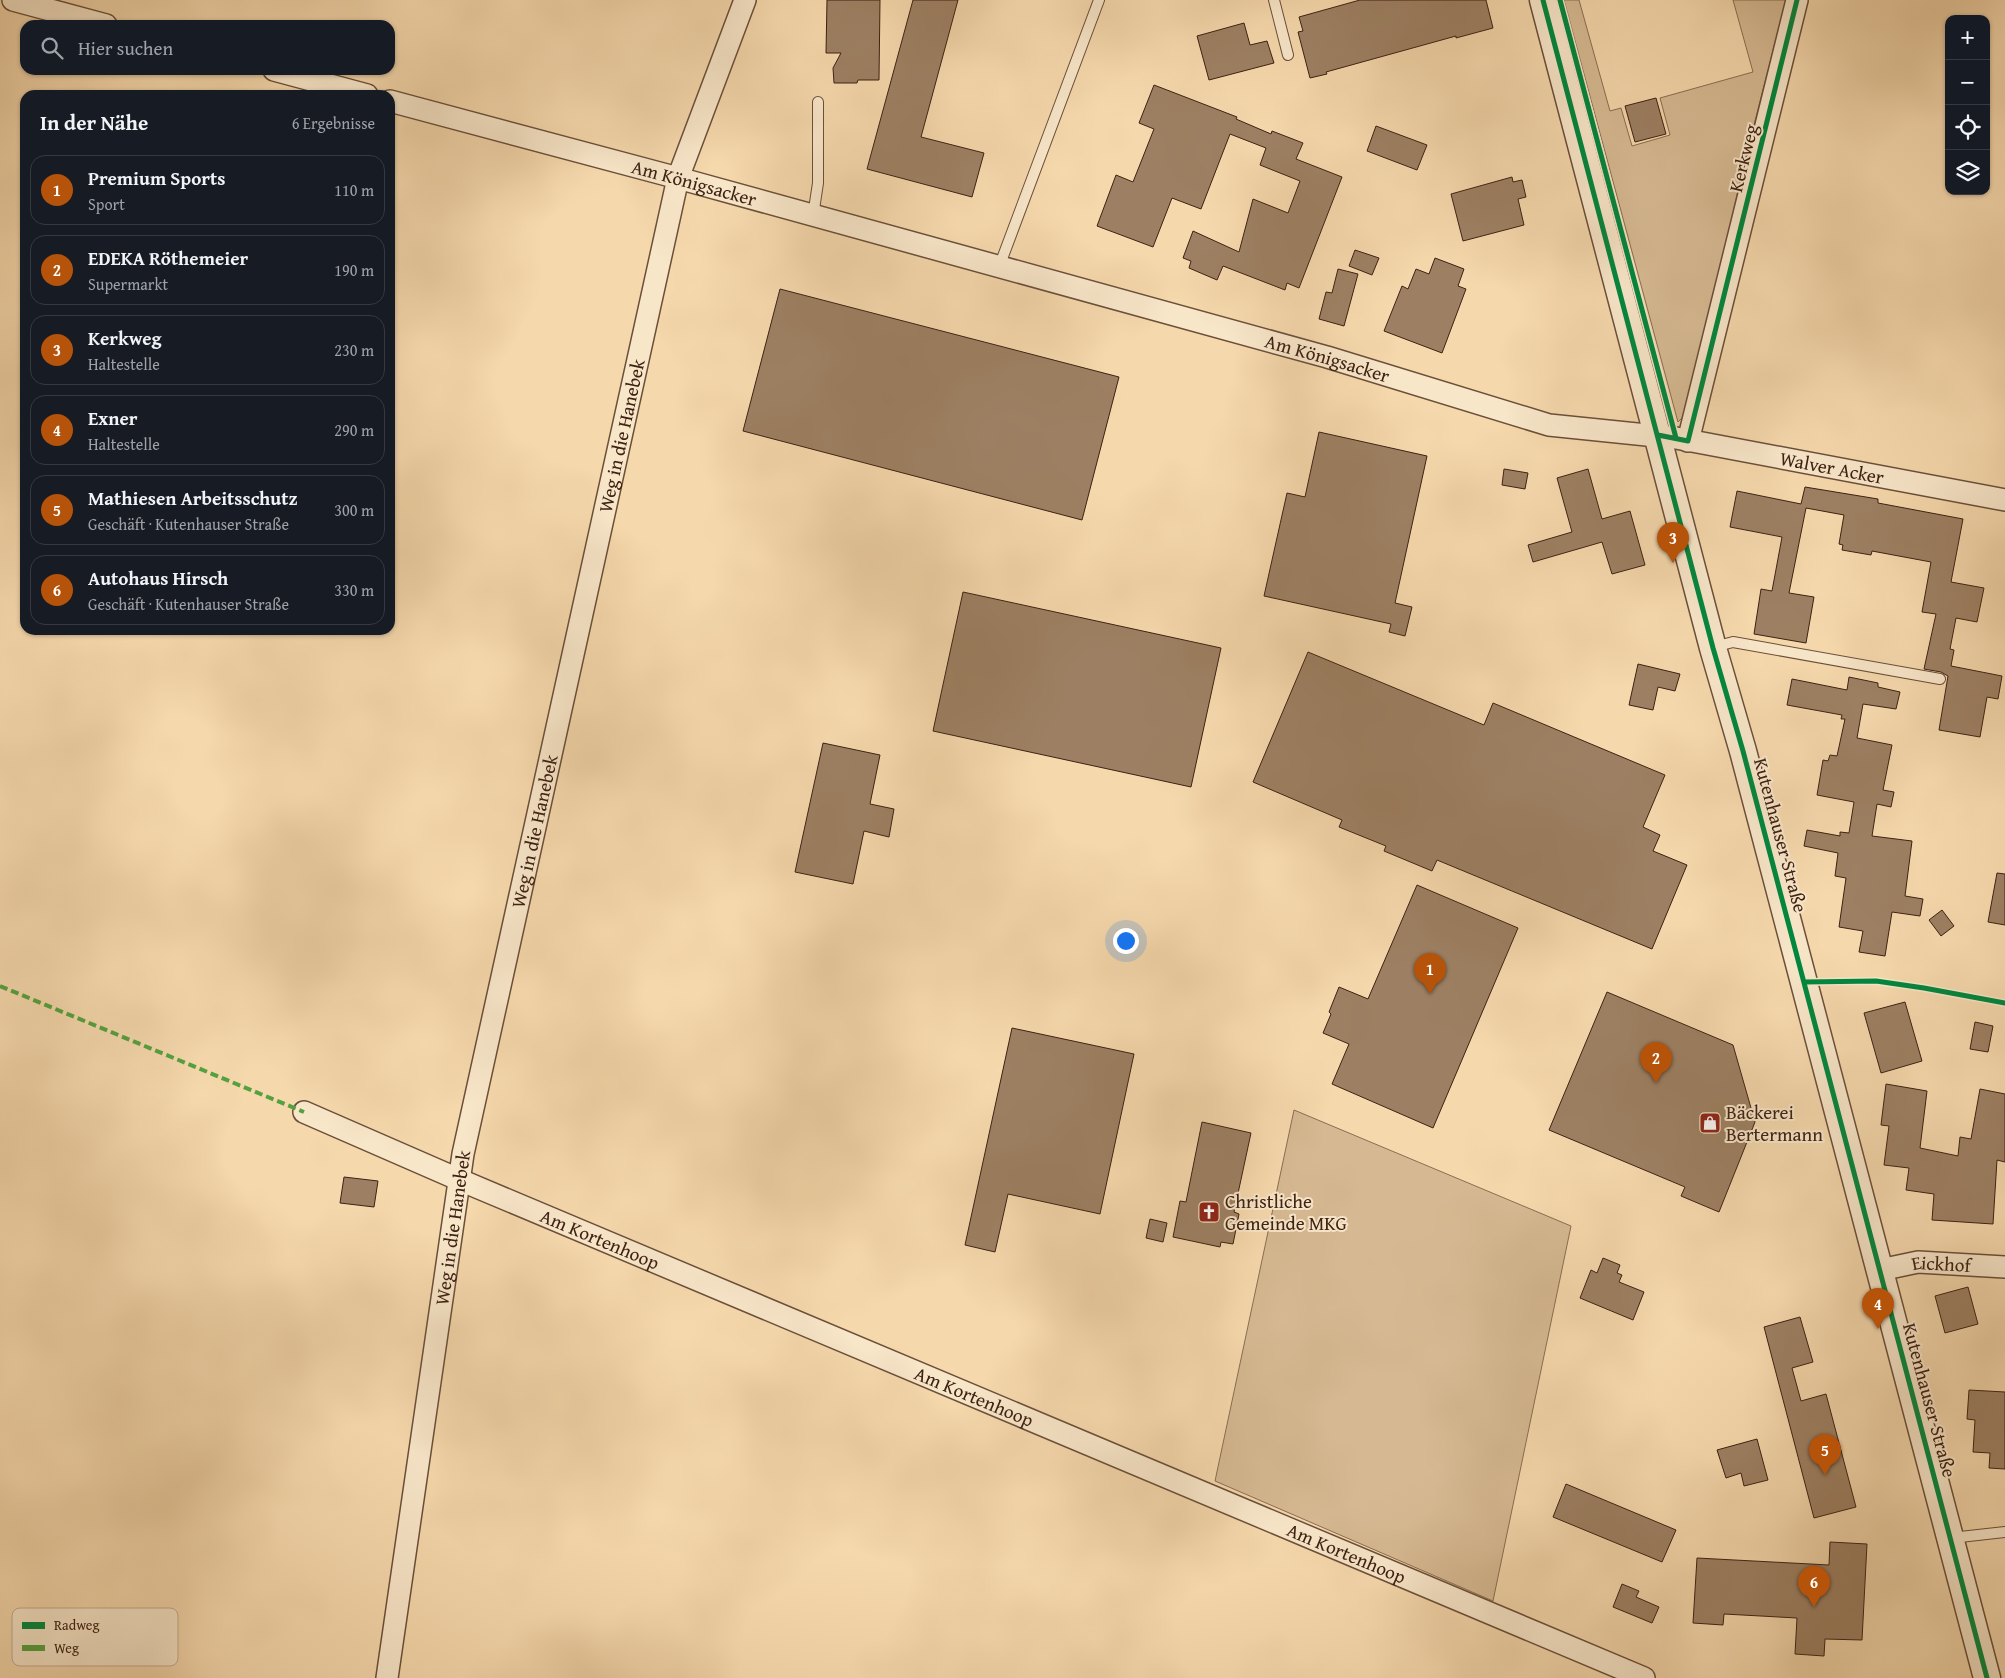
<!DOCTYPE html>
<html lang="de">
<meta charset="utf-8">
<style>
body{margin:0;font-family:"Gentium Book Plus",serif;background:#20242c;color:#f1f3f6}
.controls{position:absolute;right:15px;top:15px;display:grid;overflow:hidden;border-radius:10px;box-shadow:0 1px 4px #0004}
.controls button{width:45px;height:45px;display:grid;place-items:center;padding:0;border:0;border-bottom:1px solid #363941;background:#171b24;color:#f1f3f6;font:25px sans-serif}
.you{position:absolute;left:1125px;top:940px;width:18px;height:18px;margin:-12px;border:4px solid #fff;border-radius:50%;background:#1a73e8;box-shadow:0 0 0 8px #1a73e833}
.badge{display:grid;place-items:center;width:32px;height:32px;border-radius:50%;background:#b45309;color:#fff;font-size:16px;font-weight:700}
.pin{position:absolute;translate:-50% -41px;filter:drop-shadow(0 1px 2px #0008)}
.pin::after{content:'';position:absolute;top:26px;width:18px;height:15px;background:inherit;clip-path:polygon(0 0,100% 0,50% 100%)}
.list{margin:0;padding:0;list-style:none}
h2{display:flex;justify-content:space-between;align-items:center;height:65px;margin:0;padding:0 20px;font-size:21px}
h2 small{font-size:16px;font-weight:400;color:#9ea1a6}
.list li{display:grid;grid-template-columns:32px 1fr auto;gap:15px;align-items:center;box-sizing:border-box;height:70px;margin:0 10px 10px;padding:0 10px;border:1px solid #363941;border-radius:15px}
.list b{display:block;font-size:19px;white-space:nowrap}
.list p{margin:0;font-size:16px;white-space:nowrap;color:#9ea1a6}
.list em{font-size:16px;font-style:normal;color:#9ea1a6}
.icon{flex:none;width:28px;height:28px;fill:none;stroke:currentColor;stroke-width:2;stroke-linecap:round;stroke-linejoin:round}
.map{position:relative;flex:none;width:2005px;height:1678px;overflow:hidden}
.search{position:absolute;background:#171b24;box-shadow:0 1px 4px #0004;left:20px;top:20px;width:375px;height:55px;display:flex;align-items:center;gap:12px;box-sizing:border-box;padding:0 18px;border-radius:15px;color:#9ea1a6;font-size:19px}
.panel{position:absolute;background:#171b24;box-shadow:0 1px 4px #0004;left:20px;top:90px;width:375px;height:545px;border-radius:15px}
.map>svg:first-child{display:block}
.green{fill:#d6b992;stroke:#8a6d52}
.building{fill:#9d8063;stroke:#3d2113}
.lines{fill:none;stroke-linecap:round;stroke-linejoin:round}
.service-casing{stroke:#6b4f39;stroke-width:12}
.minor-casing{stroke:#6b4f39;stroke-width:24}
.tertiary-casing{stroke:#6b4f39;stroke-width:29}
.service{stroke:#f8e6c9;stroke-width:10}
.minor{stroke:#f8e6c9;stroke-width:21}
.tertiary{stroke:#f8e6c9;stroke-width:26}
.quiet{stroke:#54a23f;stroke-width:4;stroke-dasharray:8 4;stroke-linecap:butt}
.cycleway-casing{stroke:#f8e6c9;stroke-width:8}
.cycleway{stroke:#00873e;stroke-width:5}
.labels{text-anchor:middle;stroke-width:4;stroke-linejoin:round;paint-order:stroke}
.street-label{font-size:19px;fill:#3d2113;stroke:#f8e6c9}
.poi-label{font-size:19px;fill:#3d2113;stroke:#f8e6c9;text-anchor:start}
.key{fill:#f8e6c9;stroke:#c0ab92;stroke-width:1}
.key-label{font-size:14px;fill:#3d2113}
</style>
<div class="map">
<svg width="2005" height="1678" viewBox="0 0 2005 1678">
<rect width="100%" height="100%" fill="#f5d8ac"/>
<filter id="stains"><feTurbulence type="fractalNoise" baseFrequency=".004" numOctaves="4"/><feColorMatrix values="0 0 0 0 .2 0 0 0 0 .09 0 0 0 0 .02 0 0 0 .5 -.17"/></filter>
<radialGradient id="worn" r=".72"><stop offset=".6" stop-color="#630" stop-opacity="0"/><stop offset="1" stop-color="#630" stop-opacity=".3"/></radialGradient>
<path class="green" d="M1564,0H1579L1610,111L1621,108L1632,146L1670,135L1660,98L1753,72L1733,0H1786L1743,168L1689,411L1678,422Z
M1294,1110L1571,1226L1493,1601L1215,1481Z"/>
<path class="building" d="M827,0H880L879,80H858L857,83H834L833,68L841,53H826Z
M913,0H958L921,137L984,153L972,197L867,169Z
M1360,0H1486L1493,28L1456,38V36L1326,72L1327,74L1310,78L1298,32L1303,31L1299,17Z
M1244,23L1250,45L1267,41L1274,63L1209,80L1197,36Z
M1154,85L1237,117L1236,119L1271,134L1272,131L1303,143L1296,159L1342,177L1299,288L1287,283L1285,290L1223,266L1217,280L1189,268L1191,261L1183,258L1193,231L1239,252L1253,199L1288,213L1300,181L1260,165L1266,148L1230,134L1201,209L1172,198L1153,247L1097,226L1116,175L1133,182L1154,129L1139,123Z
M1656,98L1666,134L1635,142L1625,106Z
M1376,126L1427,145L1417,170L1367,151Z
M1512,177L1513,182L1522,180L1526,197L1518,199L1524,225L1463,241L1451,194Z
M1355,250L1379,258L1372,275L1349,266Z
M1435,258L1464,269L1458,286L1466,289L1442,353L1384,331L1402,286L1408,289L1416,269L1429,274Z
M1338,269L1358,274L1344,326L1319,319L1326,292L1332,293Z
M780,289L1119,377L1082,520L743,431Z
M1319,432L1427,456L1395,603L1412,607L1405,636L1389,632L1391,624L1264,596L1287,493L1305,497Z
M1504,469L1528,473L1525,489L1502,485Z
M1588,469L1602,519L1630,511L1645,565L1612,574L1602,542L1533,562L1528,545L1572,532L1557,478Z
M1805,487L1878,499V503L1963,519L1951,582L1984,588L1977,622L1956,618L1950,649L1954,650L1951,666L2002,676L1998,699L1987,697L1980,737L1939,730L1948,676L1941,672L1924,669L1936,614L1922,612L1931,562L1872,551L1871,555L1842,550L1843,545L1839,544L1844,515L1806,508L1789,593L1814,597L1806,643L1754,634L1761,589L1772,591L1782,537L1730,527L1737,491L1801,504Z
M963,592L1221,648L1191,787L933,731Z
M1308,652L1484,725L1493,703L1665,775L1643,827L1660,835L1653,851L1687,865L1652,949L1437,860L1432,871L1384,851L1386,846L1339,827L1342,820L1253,782Z
M1638,664L1680,674L1675,691L1658,687L1653,710L1629,705Z
M1849,677L1878,683V687L1900,692L1896,709L1863,704L1857,738L1892,745L1883,790L1894,792L1891,807L1877,804L1872,836L1912,841L1905,896L1923,899L1920,916L1892,912L1885,956L1859,952L1863,931L1839,927L1846,878L1835,876L1838,853L1804,846L1807,830L1840,836V832L1849,833L1854,802L1817,795L1823,760L1828,761L1830,755L1837,756L1845,719H1841L1842,715L1787,705L1792,679L1847,690Z
M823,743L880,755L870,804L894,809L889,837L864,831L853,884L795,872Z
M1997,873L2005,874V925L1988,922Z
M1417,885L1518,928L1433,1128L1332,1084L1349,1044L1323,1033L1331,1014L1329,1012L1339,987L1368,999Z
M1942,910L1954,926L1941,936L1929,920Z
M1607,992L1733,1045L1755,1122L1719,1212L1681,1196L1685,1187L1549,1130Z
M1905,1002L1922,1061L1881,1073L1864,1013Z
M1975,1022L1993,1026L1988,1052L1970,1049Z
M1012,1028L1134,1054L1100,1214L1008,1194L995,1252L965,1245Z
M1886,1084L1927,1091L1920,1148L1958,1156L1960,1137L1971,1139L1980,1089L2005,1094V1162L1997,1160L1993,1224L1932,1220L1934,1194L1906,1190L1909,1168L1884,1165L1889,1126L1881,1125Z
M1202,1122L1251,1133L1234,1212L1239,1214L1233,1244L1221,1242L1220,1247L1173,1237L1180,1201L1186,1202Z
M344,1177L378,1181L374,1207L340,1203Z
M1150,1219L1167,1223L1163,1242L1146,1238Z
M1603,1258L1620,1265L1617,1273L1622,1275L1619,1282L1644,1292L1633,1320L1580,1298L1591,1270L1597,1273Z
M1968,1287L1978,1324L1945,1333L1935,1296Z
M1800,1317L1813,1362L1792,1368L1801,1401L1826,1394L1856,1507L1814,1518L1764,1327Z
M1969,1390L2005,1392V1469L1989,1468L1990,1453L1973,1452L1975,1420L1967,1419Z
M1757,1439L1768,1480L1744,1486L1741,1473L1726,1478L1717,1450Z
M1566,1484L1676,1530L1662,1562L1553,1517Z
M1830,1542L1867,1544L1862,1640L1825,1639L1824,1656L1795,1654L1797,1618L1724,1614L1723,1625L1693,1623L1697,1558L1829,1565Z
M1622,1584L1639,1591L1636,1597L1659,1607L1652,1623L1613,1607Z"/>
<g class="lines">
<g class="service-casing">
<path id="service" d="M1274,0L1288,55
M813,216L818,183V102
M999,267L1099,0
M1714,647L1733,642L1940,679
M1951,1538L2005,1532"/>
</g>
<g class="minor-casing">
<g id="minor">
<path d="M13,0L106,25"/>
<path d="M274,70L367,95"/>
<path id="s1" d="M390,101L678,178L1327,357L1549,425L1676,438L2005,500"/>
<path d="M1688,441L1797,0"/>
<path id="s2" d="M304,1112L460,1180L1644,1678"/>
<path id="s3" d="M1880,1270L1918,1262L2005,1267"/>
<path id="s4" d="M387,1678L463,1154L678,178L745,0"/>
</g>
</g>
<g class="tertiary-casing">
<path id="tertiary" d="M1543,0L1713,648L1743,751L1987,1678"/>
</g>
<use href="#service" class="service"/>
<use href="#minor" class="minor"/>
<use href="#tertiary" class="tertiary"/>
<path class="quiet" d="M0,986L304,1112"/>
<g class="cycleway-casing">
<path id="cycleway" d="M1543,0L1713,648L1743,751L1987,1678
M1560,0L1676,438
M1658,435L1688,441L1797,0
M1804,982L1876,981L1924,988L2005,1003"/>
</g>
<use href="#cycleway" class="cycleway"/>
</g>
<defs>
<g id="shop-square" transform="scale(1.125)"><rect x="-9" y="-9" width="18" height="18" rx="4" fill="#8f2418" stroke="#f8e6c9"/><path d="M-5-2.5h2.3a2.7 3.5 0 0 1 5.4 0H5L5.5 6h-11ZM-1.5-2.5h3a1.5 2.3 0 0 0-3 0Z" fill="#fff"/></g>
<g id="church-square" transform="scale(1.125)"><rect x="-9" y="-9" width="18" height="18" rx="4" fill="#8f2418" stroke="#f8e6c9"/><path d="M-1.2-6h2.4v3.5h3.3v2.4h-3.3V6h-2.4V-.1h-3.3v-2.4h3.3Z" fill="#fff"/></g>
</defs>
<g fill-rule="evenodd">
<use href="#shop-square" x="1710" y="1123"/>
<use href="#church-square" x="1209" y="1212"/>
</g>
<g class="labels">
<g class="street-label">
<text transform="translate(1743 158) rotate(-76)" y="7">Kerkweg</text>
<text dy="7" stroke="none"><textPath href="#s1" startOffset="315">Am Königsacker</textPath></text>
<text dy="7" stroke="none"><textPath href="#s1" startOffset="972">Am Königsacker</textPath></text>
<text dy="7" stroke="none"><textPath href="#s4" startOffset="1265">Weg in die Hanebek</textPath></text>
<text dy="7" stroke="none"><textPath href="#s1" startOffset="1490">Walver Acker</textPath></text>
<text dy="7" stroke="none"><textPath href="#s4" startOffset="860">Weg in die Hanebek</textPath></text>
<text transform="translate(1781 835) rotate(75)" y="7">Kutenhauser Straße</text>
<text dy="7" stroke="none"><textPath href="#s4" startOffset="455">Weg in die Hanebek</textPath></text>
<text dy="7" stroke="none"><textPath href="#s2" startOffset="322">Am Kortenhoop</textPath></text>
<text dy="7" stroke="none"><textPath href="#s3" startOffset="62">Eickhof</textPath></text>
<text dy="7" stroke="none"><textPath href="#s2" startOffset="728">Am Kortenhoop</textPath></text>
<text transform="translate(1930 1400) rotate(75)" y="7">Kutenhauser Straße</text>
<text dy="7" stroke="none"><textPath href="#s2" startOffset="1132">Am Kortenhoop</textPath></text>
</g>
<g class="poi-label">
<text x="1726" y="1119">Bäckerei<tspan x="1726" dy="22">Bertermann</tspan></text>
<text x="1225" y="1208">Christliche<tspan x="1225" dy="22">Gemeinde MKG</tspan></text>
</g>
</g>
<rect x="12" y="1608" width="166" height="58" rx="8" class="key"/>
<rect x="22" y="1622" width="23" height="7" fill="#00873e"/>
<rect x="22" y="1645" width="23" height="6" fill="#54a23f"/>
<g class="key-label">
<text x="54" y="1630">Radweg</text>
<text x="54" y="1653">Weg</text>
</g>
<rect width="100%" height="100%" filter="url(#stains)"/>
<rect width="100%" height="100%" fill="url(#worn)"/>
</svg>
<div class="controls">
<button>+</button>
<button>−</button>
<button><svg class="icon" aria-label="locate" viewBox="0 0 24 24"><circle cx="12" cy="12" r="6"/><path d="M12 2v4M12 18v4M2 12h4M18 12h4"/></svg></button>
<button><svg class="icon" aria-label="layers" viewBox="0 0 24 24"><path d="M12 4l9 5-9 5-9-5zM3 14l9 5 9-5"/></svg></button>
</div>
<div class="you"></div>
<div class="pin badge" style="left:1430px;top:994px">1</div>
<div class="pin badge" style="left:1656px;top:1083px">2</div>
<div class="pin badge" style="left:1673px;top:563px">3</div>
<div class="pin badge" style="left:1878px;top:1329px">4</div>
<div class="pin badge" style="left:1825px;top:1475px">5</div>
<div class="pin badge" style="left:1814px;top:1607px">6</div>
<div class="search"><svg class="icon" aria-label="search" viewBox="0 0 24 24"><circle cx="10" cy="10" r="6"/><path d="M15 15l6 6"/></svg>Hier suchen</div>
<section class="panel">
<h2>In der Nähe<small>6 Ergebnisse</small></h2>
<ul class="list">
<li><span class="badge">1</span><div><b>Premium Sports</b><p>Sport</p></div><em>110 m</em></li>
<li><span class="badge">2</span><div><b>EDEKA Röthemeier</b><p>Supermarkt</p></div><em>190 m</em></li>
<li><span class="badge">3</span><div><b>Kerkweg</b><p>Haltestelle</p></div><em>230 m</em></li>
<li><span class="badge">4</span><div><b>Exner</b><p>Haltestelle</p></div><em>290 m</em></li>
<li><span class="badge">5</span><div><b>Mathiesen Arbeitsschutz</b><p>Geschäft · Kutenhauser Straße</p></div><em>300 m</em></li>
<li><span class="badge">6</span><div><b>Autohaus Hirsch</b><p>Geschäft · Kutenhauser Straße</p></div><em>330 m</em></li>
</ul>
</section>
</div>
